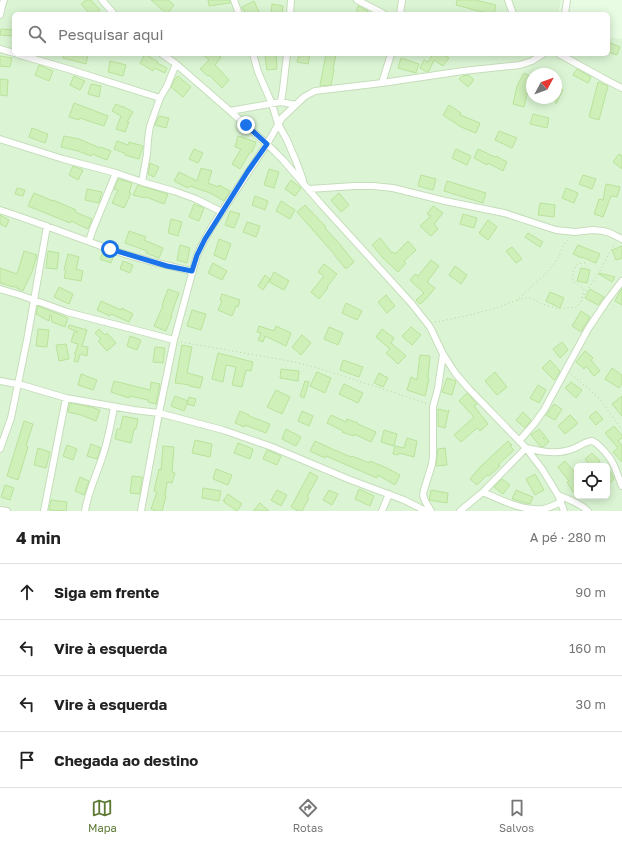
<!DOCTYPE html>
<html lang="pt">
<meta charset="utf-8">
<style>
body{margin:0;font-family:"Golos Text",sans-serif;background:#f6f6f6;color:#222}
.controls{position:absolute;right:12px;bottom:12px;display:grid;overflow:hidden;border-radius:6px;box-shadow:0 2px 10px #0003}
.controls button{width:36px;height:36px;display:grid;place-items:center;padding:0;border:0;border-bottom:1px solid #e0e0e0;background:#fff;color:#222;font:20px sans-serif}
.compass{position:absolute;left:526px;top:68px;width:36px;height:36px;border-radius:50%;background:#fff;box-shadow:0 2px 10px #0003;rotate:49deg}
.stop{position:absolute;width:12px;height:12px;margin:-9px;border:3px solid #1a73e8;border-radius:50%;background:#fff}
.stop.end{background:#1a73e8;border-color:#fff;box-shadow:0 1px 4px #0008}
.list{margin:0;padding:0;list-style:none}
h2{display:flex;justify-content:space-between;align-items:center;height:52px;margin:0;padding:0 16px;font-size:17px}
h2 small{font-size:13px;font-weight:400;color:#767676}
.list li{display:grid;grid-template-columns:26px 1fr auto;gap:12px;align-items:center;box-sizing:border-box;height:56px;padding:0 16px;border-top:1px solid #e0e0e0}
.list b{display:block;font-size:15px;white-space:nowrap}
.list em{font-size:13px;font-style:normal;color:#767676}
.icon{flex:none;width:22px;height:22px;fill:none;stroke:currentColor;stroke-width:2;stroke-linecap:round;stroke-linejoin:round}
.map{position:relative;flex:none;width:622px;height:511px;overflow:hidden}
.search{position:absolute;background:#fff;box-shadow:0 2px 10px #0003;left:12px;right:12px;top:12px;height:44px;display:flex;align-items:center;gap:10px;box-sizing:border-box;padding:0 14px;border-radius:6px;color:#767676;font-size:15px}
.sheet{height:276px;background:#fff}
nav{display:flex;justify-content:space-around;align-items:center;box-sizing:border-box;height:56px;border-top:1px solid #e0e0e0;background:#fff;font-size:11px;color:#767676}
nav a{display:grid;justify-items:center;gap:2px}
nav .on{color:#5c7934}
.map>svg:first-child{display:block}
.residential{fill:#dbf5d4;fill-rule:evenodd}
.building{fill:#d0f0ba;stroke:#b9e39b}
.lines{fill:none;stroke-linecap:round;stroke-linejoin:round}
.minor-casing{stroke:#c6ddbb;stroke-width:8}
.path{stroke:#b4d59e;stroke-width:1;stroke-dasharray:1 3;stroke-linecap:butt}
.minor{stroke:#fff;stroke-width:6}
.route{stroke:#1a73e8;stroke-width:5}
</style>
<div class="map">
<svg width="622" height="511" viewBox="0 0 622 511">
<rect width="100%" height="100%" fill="#e7fce2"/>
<path class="residential" d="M0,0H561L558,14H14V54H608V37L622,39V511H0ZM532,74H556V98H532ZM577,466H607V496H577Z"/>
<path class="building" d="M86,0H91L100,10L95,14H90L81,4Z
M151,0H168L174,5L167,14Z
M208,0H230V3L209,6Z
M457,0H475L496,5L494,14L478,11L456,5Z
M254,1L260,14H246L242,7Z
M272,4L283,6L282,14H271Z
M358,6L368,11L367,14H356Z
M1,29L14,30V36L0,35Z
M608,42L620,47L617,55L608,52Z
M64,54H85L88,55L86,64L63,58Z
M145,54L158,62L157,63L167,68L165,73L154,68L153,71L140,63Z
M202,54H217L221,57L215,65L229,80L222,88L209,75L208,76L200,69L209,60Z
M276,54L277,69L267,70L265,55Z
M299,54H310L308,64L297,62Z
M326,54H336L333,70H334L331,85L321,86L320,85Z
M433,54H442L449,58L443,66L434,60L429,71L427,72L420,68L424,60L428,62Z
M0,56L12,58L10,67L0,66Z
M401,58L419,64L416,73L398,68Z
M110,61L126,65L123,76L108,72Z
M39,65L53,71L49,81L35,75Z
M577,69L591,77L588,83L573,75Z
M524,73L532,77V81L528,90L524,107L513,104L517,86Z
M469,75L474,80L468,87L459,79L463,76Z
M74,76L85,81L80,90L70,85Z
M178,76L191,87L183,97L171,87L174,80Z
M0,79L8,80L7,96L0,95Z
M598,82L608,86L599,120L589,117Z
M91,84L101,86L99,97L88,94Z
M556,86L563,90L556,104Z
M74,103L108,116L104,126L80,118L79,120L69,117Z
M116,104L122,107V106L133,112L127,122H129L125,132L116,129L121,116L112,111Z
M449,105L461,113L460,115L480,123L476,133L461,127L443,115Z
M533,114L549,118L547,128L530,124Z
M159,116L169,118L166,128L155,125Z
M32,128L48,134L45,143L29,137Z
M499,131L517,138L512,148L495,140Z
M64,136L79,139L100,148L101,147L111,151L107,160L92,154L91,156L78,151L61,147Z
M238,136L256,142L252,152H250L240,169L232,164L241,149L235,147Z
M117,141L128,145L129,142L143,146L139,159L125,155L126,154L114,149Z
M194,149L203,153L198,163L189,159Z
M456,149L471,156L467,165L452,158Z
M478,149L495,157L496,156L507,162L503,171L488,163L487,165L474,158Z
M619,154L622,156V169L613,162Z
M150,163L159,167L154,177L148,174Z
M73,166L83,170L78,180L69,175Z
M201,168L212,171L208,183L218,187L219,185L230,191L224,201L210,193L190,186L188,188L174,181L179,172L197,181Z
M269,169L279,172L274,188L264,185Z
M421,175L436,179L433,190L418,186Z
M583,175L596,179L592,189L579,184Z
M118,179L132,183L129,193H131L124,208L112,203L118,190L114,189Z
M291,180L301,188L295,196L285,189Z
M447,181L486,193L483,203L444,191Z
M606,184L620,187L617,197L611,196L603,217L594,214L599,199L603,200Z
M138,185L168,194L164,204L146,197L145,198L133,195Z
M17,188L25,190L23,196L15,194Z
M566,188L578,193L574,203L562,198Z
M87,189L102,192L99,203L85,200Z
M34,193L53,201V200L76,210L75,212L92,219L88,229L71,221L70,223L28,206Z
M339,193L349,205L341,212L331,200Z
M255,196L268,201L265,210L252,205Z
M281,201L295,210L290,219L276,211Z
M540,203L555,205L554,217L538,215Z
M194,204L204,208L199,221L189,217Z
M305,205L326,227L325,228L339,243L354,262L347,268H345L335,256V255L297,212Z
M433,206L443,213L434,224L438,229L431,236L420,226L431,216L427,214Z
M230,211L240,214L234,228L225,225Z
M463,214L477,218L474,228L460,224Z
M0,215L9,220L6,227L0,224Z
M171,219L182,222L178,236L168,233Z
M488,220L497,227L488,240L479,233Z
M247,222L260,226L256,237L243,232Z
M129,231L146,237L144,240L163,248L159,258L146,253L147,251L125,243Z
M528,233L543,242L540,247L525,237Z
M380,238L392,253L393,252L395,254L408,241L416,250L404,261L406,263L398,272L383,258L372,245Z
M219,239L231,244L225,260L214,255Z
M180,245L190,248L187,263L177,260Z
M578,245L600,254L596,263L582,257V258L573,254Z
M622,246V258L616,260L612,250Z
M512,247L522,259L516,263L506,251Z
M24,251L37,255L32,272L23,291L13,286V287L0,283V268L17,274Z
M48,251L59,253L57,269L46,268Z
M103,252L114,255L111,263L100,259Z
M68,254L79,257L76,269L83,271L81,281L64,278L66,270H64Z
M431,260L439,266L427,282L435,288L426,299L420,304L416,300L424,293L410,280L415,274L418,276Z
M123,261L133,265L130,273L120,269Z
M213,263L227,271L222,280L208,273Z
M324,264L337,274L327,287L328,288L319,299L311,292L324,276L318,272Z
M455,266L467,275L461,284L449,275Z
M581,268L590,270L587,283L577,281Z
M274,272L289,281L284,290L269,282Z
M599,273L615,277L612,282L599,274Z
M265,275L270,279L263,290L258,286Z
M59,287L73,294L69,304L54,297Z
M622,288V305L615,301Z
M168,289L179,293L171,315L172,316L166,331L154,326L163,306L162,305Z
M590,289L604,297L598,305L585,298Z
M550,292L564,298L560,308L546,301Z
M222,294L240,300L238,307L236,306L232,316L218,310L222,301L220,300Z
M386,295L395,306L387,313L378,302Z
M101,301L121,310L122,308L133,314L129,322L111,314L110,316L97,310Z
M346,303L362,311L357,320L342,313Z
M38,306L68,318L65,327L52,322L51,315H50L49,321L36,314Z
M192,310L206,314L201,330L187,326Z
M581,311L590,317L581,332L572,326Z
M69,325L87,330L82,346L88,347L87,356L80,354L78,362L74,361L76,354L74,353L76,351L78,344L71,342L74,332H78L68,328Z
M259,326L274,331L276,326L291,333L286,346L265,336L263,342L258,340L261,333L257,332Z
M329,327L343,333L338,345L324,339Z
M411,327L421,335L412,345L402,336Z
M38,329L49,330L47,347L36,346Z
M99,329L105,335L107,333L116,343L107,351L98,341L101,339L95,333Z
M382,329L394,338L391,343L406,356L398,364L386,353L390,349L376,337Z
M302,335L311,343L301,355L292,347Z
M130,336L141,340L137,350L127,346Z
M562,342L568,350L560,358L553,349Z
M66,344L69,359L59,361L56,345Z
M182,345L192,347L187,373L203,377L200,388L189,386L190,385L175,383Z
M155,347L165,348L163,363L153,362Z
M585,351L593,358L591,360L600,371L594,376L586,366L584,369L576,362Z
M218,353L253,362L251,371L246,370L242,387L232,385L236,367L226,365L223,382L212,379Z
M420,355L430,356L428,378L429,379L425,396L407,390L411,377L417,380Z
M343,360L363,367L359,377L340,370Z
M550,360L560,371L557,377L554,380L542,368Z
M612,368L622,375V384L619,388L605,379Z
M281,369L299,371L298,381L280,378Z
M317,372L331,378L325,393L310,386Z
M495,372L507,387L497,395L485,381Z
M379,373L388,378L383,387L374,383Z
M81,374L97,380L93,390L78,385Z
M447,378L456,381L452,395L442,392Z
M114,381L150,390L151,382L160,384L156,404L148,402V400L130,396L129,398L111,392Z
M305,381L309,382L304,398L300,396Z
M571,382L582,390L576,398L565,388Z
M344,384L363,393L358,403L339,394Z
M538,385L546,390L539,403L530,398Z
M276,390L290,397L282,414L267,407Z
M467,393L477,404L474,406L488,424L480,431L477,428L461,442L454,435L474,417L459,401Z
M175,396L188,401L184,411L171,406Z
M622,396V416L612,404Z
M189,397L196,399L194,406L187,404Z
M70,403L91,407L100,410L96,421L81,415L68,412Z
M554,404L562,409L555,420L546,415Z
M438,409L447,411V412L449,410L445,428L438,426Z
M240,411L249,415V416L270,424L266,433L245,425L244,427L235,423Z
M302,411L313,416L309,426L298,421Z
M596,411L603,419L596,425L589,417Z
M523,412L531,420L525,428L516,420Z
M331,415L346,422L347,419L358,423V424L376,432L371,442L354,434V436L342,432L343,431L327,423Z
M570,415L578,423L565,434L558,426Z
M123,416L138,419L136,429H134L131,443L115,439L117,429H120Z
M24,421L33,424L26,446L28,447L18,480L7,476Z
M614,426L622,435V438L618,441L622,445V462L613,452L618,448L605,433Z
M286,429L301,437L296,446L282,439Z
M539,429L545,436L543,438L544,439L546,437L549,442L543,447L540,446L531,435Z
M384,430L397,434L394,446L381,442Z
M407,438L417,441L414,457L399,453L398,455L393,454L395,446L404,448Z
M195,440L212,444L210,457L192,453Z
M315,441L330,448L351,457L352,456L369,463L370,461L387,468L400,475L395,485L378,475L377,478L326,456L325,458L310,451Z
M508,441L512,445L510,446L514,450L498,465L500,466L489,476L487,475L477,485L470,479L480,467Z
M238,443L253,449L250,459L234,453Z
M91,444L101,448L97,459L87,456Z
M67,445L77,449L73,460L63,456Z
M163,446L174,447L172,472L175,473L172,483L167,482L165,496H166L162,511H156L151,509L157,492L154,491L159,469L161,470Z
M38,448L50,452L46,468L34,465Z
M445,448L447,465L436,466L438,449Z
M267,450L281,456L277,465L263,459Z
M592,453L600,461L596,466H591L585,459Z
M565,461L576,474L574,475L577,480V489L573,492L567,482L569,481L558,467Z
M607,468L612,474L614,479L607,486Z
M216,469L232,475L228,485L213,479Z
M310,472L318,477L307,497L309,498L302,511H298L291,507Z
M535,474L544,490L535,495L526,479Z
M132,476L142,477L140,494L130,493Z
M80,477L89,481L84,495L75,491Z
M502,479L510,485L503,494L494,487Z
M5,485L14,488L10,500L1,497Z
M203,488L221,491L219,501L202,498Z
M359,489L374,496L370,506L355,499Z
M277,490L287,495L281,506L271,500Z
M329,490L338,494L332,505L323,500Z
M431,490L448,493L447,503L429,500Z
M516,490L533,497L530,504L512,499Z
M228,494L242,504L237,511L224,502L225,501H223Z
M51,500L67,502L66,511L49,510Z
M260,503L269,511H253Z"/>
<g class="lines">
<g class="minor-casing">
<path id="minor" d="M102,0L114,14
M234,0L239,14
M357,0L384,14
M508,0L513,14
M290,14L291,0
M400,14L402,0
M565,14L567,0
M0,15L2,6L4,0
M0,49L14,53
M17,54L68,69L160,98L167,86L176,64
M162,54L176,64L230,111L267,144L283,160L321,204L412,304L430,327L443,354L450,365L456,374L469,389L526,448L542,469L558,495L564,511
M253,54L258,72L272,104L278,124L287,140L296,161L303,180
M559,54L608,81L622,88
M382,83L391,54
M281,102L283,89L287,54
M230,111L281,102L296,105
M0,139L63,159L116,173L142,182L174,191L196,199L222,212
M142,182L147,154L148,139L150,126L160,98
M309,189L354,186H373L393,188L445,201L504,213L556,230L575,232L593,230L603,231L610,233L622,239
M0,210C37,222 73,236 109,249C136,258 164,265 192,271
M89,241L93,229L116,173
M0,289L20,295L67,312L174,340
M0,381L22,385L66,398L134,410L159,413L223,430L272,447L348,479L404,500L426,511
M519,441L534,424L544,410L588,329L606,302L622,281
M0,449L11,418L27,340L47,226
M483,492C501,500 522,511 543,509C549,508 555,505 561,502
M558,495C568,499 580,503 588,511
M0,510L7,511
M44,511L66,398
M85,511C88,492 96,476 102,458C108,441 111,424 114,407
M141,511L159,413L174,340L197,255L205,239L213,225L267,144L282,118L304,97L311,93L315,91L382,83L463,71L520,65L532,61L543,54
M382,511L389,494
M431,511L425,501L423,495L424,490L432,464L433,456V407L438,388L443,354
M460,511L483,492L526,448C542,452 559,455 575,448C580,446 586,441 592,441C597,442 608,455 611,460C616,468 618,477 622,486"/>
</g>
<path class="path" d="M582,298L599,273L609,253L615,243
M518,300L526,298H530L542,304L559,309L576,307L581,302L584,289L573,281V271L578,263H587
M435,322L442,321L470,315L499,307L517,300L535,283L544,276L556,261L559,256L563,246L569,239
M181,342L295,362L321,369L420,401L427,404
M571,374L599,398L622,430"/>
<use href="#minor" class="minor"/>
</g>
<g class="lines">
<path class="route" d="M110,249L167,266L192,271L197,255L205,239L248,171L267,144L246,125"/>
</g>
</svg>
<div class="controls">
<button><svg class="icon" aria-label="locate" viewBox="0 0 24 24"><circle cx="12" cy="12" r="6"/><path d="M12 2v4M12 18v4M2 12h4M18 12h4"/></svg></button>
</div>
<svg class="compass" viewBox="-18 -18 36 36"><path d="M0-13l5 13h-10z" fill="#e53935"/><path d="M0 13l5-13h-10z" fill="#767676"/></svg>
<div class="stop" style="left:110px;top:249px"></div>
<div class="stop end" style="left:246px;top:125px"></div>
<div class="search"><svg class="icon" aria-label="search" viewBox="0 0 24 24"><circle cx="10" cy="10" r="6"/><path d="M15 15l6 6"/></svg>Pesquisar aqui</div>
</div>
<section class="sheet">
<h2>4 min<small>A pé · 280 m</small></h2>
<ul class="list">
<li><svg class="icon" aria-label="ahead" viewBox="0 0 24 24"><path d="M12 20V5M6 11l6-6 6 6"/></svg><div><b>Siga em frente</b></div><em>90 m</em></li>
<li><svg class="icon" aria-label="left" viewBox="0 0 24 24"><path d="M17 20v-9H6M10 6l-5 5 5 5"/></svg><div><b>Vire à esquerda</b></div><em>160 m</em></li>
<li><svg class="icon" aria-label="left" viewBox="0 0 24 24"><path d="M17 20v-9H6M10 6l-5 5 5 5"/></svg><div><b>Vire à esquerda</b></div><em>30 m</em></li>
<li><svg class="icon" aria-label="arrive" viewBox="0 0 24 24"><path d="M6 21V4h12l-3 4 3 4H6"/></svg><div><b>Chegada ao destino</b></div></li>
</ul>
</section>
<nav>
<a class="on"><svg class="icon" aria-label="map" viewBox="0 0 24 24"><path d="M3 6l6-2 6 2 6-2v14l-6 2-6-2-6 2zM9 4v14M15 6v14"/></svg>Mapa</a>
<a><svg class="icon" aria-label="directions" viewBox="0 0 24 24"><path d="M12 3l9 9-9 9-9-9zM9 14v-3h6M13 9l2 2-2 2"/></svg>Rotas</a>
<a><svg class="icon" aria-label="saved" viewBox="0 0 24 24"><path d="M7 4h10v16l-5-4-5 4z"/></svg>Salvos</a>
</nav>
